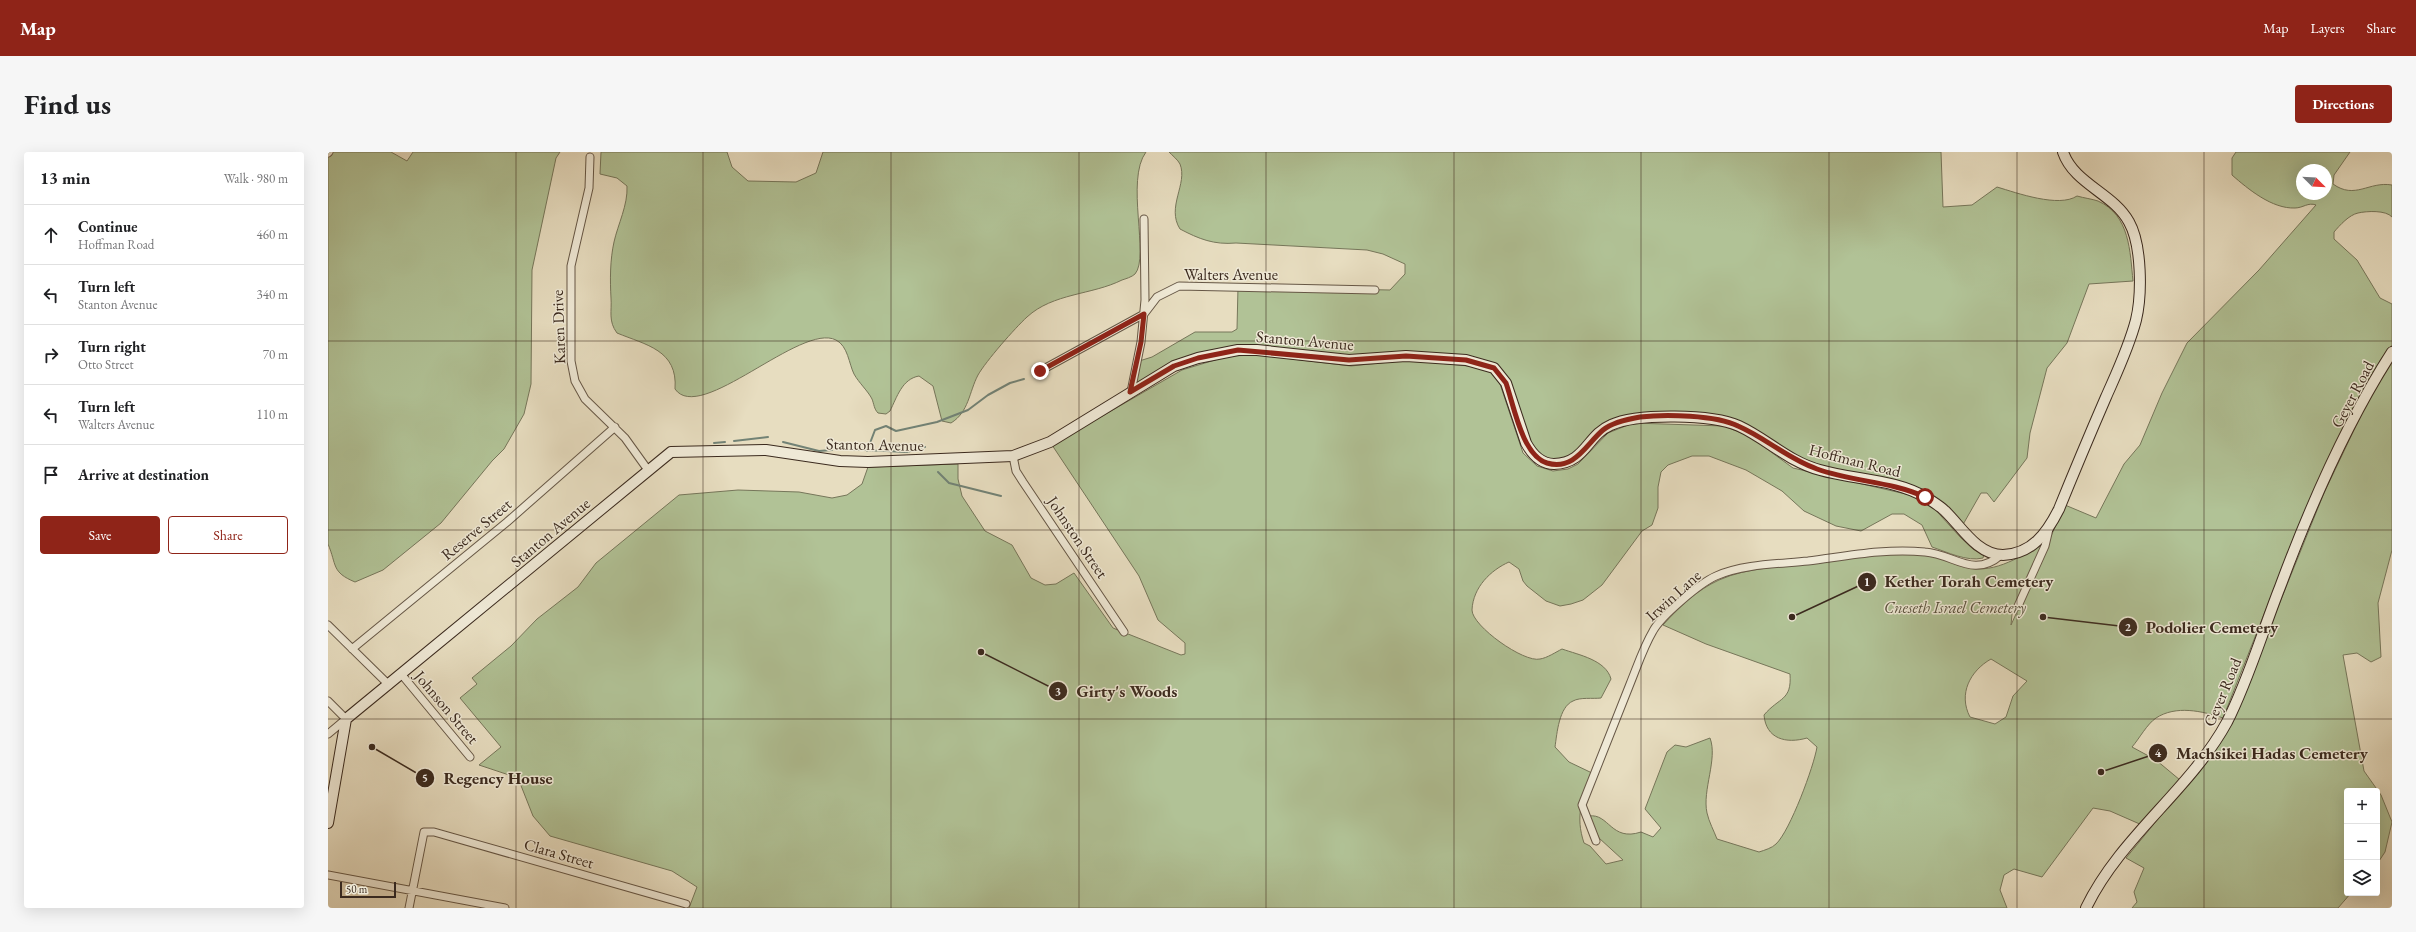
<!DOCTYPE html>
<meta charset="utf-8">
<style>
body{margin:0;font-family:"EB Garamond",serif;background:#f6f6f6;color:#202124}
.controls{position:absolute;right:12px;bottom:12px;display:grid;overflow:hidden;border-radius:4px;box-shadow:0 4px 16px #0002}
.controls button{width:36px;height:36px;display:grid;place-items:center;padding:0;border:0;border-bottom:1px solid #e0e0e0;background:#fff;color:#202124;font:20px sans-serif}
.compass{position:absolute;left:1968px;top:12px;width:36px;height:36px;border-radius:50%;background:#fff;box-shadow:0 4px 16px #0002;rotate:114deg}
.scale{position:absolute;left:12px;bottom:10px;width:56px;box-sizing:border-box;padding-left:4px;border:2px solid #3b2a1e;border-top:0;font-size:11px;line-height:14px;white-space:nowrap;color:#3b2a1e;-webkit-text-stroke:3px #efe9d6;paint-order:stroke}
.stop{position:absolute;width:12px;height:12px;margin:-9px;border:3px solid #8f2418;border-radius:50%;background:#fff}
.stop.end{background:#8f2418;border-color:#fff;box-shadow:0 1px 4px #0008}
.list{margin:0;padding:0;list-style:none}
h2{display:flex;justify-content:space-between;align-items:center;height:52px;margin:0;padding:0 16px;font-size:17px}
h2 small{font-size:13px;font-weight:400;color:#757577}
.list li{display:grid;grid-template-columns:26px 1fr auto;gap:12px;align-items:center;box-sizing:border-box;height:60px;padding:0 16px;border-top:1px solid #e0e0e0}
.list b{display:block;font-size:15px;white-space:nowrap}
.list p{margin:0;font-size:13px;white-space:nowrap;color:#757577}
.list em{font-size:13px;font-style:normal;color:#757577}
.actions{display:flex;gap:8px;padding:12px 16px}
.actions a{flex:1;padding:9px 0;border:1px solid #8f2418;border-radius:4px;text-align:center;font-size:14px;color:#8f2418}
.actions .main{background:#8f2418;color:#fff}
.icon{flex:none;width:22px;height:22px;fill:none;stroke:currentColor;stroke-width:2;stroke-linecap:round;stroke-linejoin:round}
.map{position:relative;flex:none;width:2064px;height:756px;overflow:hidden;border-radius:4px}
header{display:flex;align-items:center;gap:24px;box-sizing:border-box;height:56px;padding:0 20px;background:#8f2418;color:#fff}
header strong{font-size:19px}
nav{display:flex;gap:22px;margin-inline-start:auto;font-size:14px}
.intro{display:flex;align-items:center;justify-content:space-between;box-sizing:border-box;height:96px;padding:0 24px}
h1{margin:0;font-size:28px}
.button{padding:10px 18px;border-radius:4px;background:#8f2418;color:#fff;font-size:14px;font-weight:700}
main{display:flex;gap:24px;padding:0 24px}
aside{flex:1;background:#fff;border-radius:4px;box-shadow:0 4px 16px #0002}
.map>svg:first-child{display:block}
.green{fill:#b1c296;stroke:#76765a;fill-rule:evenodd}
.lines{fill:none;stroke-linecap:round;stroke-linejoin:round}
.stream{stroke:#728275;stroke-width:2}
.street-casing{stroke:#665746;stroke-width:9}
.secondary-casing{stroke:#3b2a1e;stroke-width:12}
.street{stroke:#efe9d6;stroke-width:7}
.secondary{stroke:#efe9d6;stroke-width:10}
.route{stroke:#8f2418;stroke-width:5}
.grid{fill:none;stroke:#3b2a1e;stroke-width:1;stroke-opacity:0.55}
.labels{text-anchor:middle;stroke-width:3;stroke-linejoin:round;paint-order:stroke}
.street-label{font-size:16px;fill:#3b2a1e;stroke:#efe9d6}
.park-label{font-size:16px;font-style:italic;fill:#58503c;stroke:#efe9d6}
.leader{fill:none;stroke:#3b2a1e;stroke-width:1.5}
.callout-dot{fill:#3b2a1e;stroke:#efe9d6;stroke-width:1.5}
.mark-label{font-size:12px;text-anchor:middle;font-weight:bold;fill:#fff}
.callout-label{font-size:17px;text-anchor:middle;font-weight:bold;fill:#3b2a1e;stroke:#efe9d6;stroke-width:3;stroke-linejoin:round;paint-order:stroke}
</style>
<header>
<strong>Map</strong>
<nav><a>Map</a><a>Layers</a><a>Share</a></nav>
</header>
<div class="intro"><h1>Find us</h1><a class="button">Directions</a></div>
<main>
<aside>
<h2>13 min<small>Walk · 980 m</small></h2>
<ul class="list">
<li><svg class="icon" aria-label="ahead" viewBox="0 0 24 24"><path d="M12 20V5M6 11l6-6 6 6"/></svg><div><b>Continue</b><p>Hoffman Road</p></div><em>460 m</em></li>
<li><svg class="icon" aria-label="left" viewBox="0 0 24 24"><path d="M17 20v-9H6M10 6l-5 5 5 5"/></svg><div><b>Turn left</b><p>Stanton Avenue</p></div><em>340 m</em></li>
<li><svg class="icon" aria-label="right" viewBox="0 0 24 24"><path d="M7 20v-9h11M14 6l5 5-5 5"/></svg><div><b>Turn right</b><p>Otto Street</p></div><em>70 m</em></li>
<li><svg class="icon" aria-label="left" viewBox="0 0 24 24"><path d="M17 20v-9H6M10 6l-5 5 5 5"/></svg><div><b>Turn left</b><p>Walters Avenue</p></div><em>110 m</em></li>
<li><svg class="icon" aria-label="arrive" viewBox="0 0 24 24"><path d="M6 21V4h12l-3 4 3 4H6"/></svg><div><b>Arrive at destination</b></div></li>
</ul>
<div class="actions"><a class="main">Save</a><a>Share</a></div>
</aside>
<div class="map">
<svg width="2064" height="756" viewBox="0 0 2064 756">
<rect width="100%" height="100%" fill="#e7ddc0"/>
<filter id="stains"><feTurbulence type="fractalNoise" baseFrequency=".005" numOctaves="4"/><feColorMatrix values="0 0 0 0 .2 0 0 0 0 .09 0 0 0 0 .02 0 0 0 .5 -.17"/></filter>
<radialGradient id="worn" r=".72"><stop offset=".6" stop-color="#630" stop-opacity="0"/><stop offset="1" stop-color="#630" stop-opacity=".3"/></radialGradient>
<path class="green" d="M0,0H63L79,9L85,0H232L228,6L204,118L203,232L196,262L176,297L164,309L113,371L55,418L27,430C3,420 9,413 0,392Z
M273,0H399L404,15L420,29L468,30L488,21L495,0H818C797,28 822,105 807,122C804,125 797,127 794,128C764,143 725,141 699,165C687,176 658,209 650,223C641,240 641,260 623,271L614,269L605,234L591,224C574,227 569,245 562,259L558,262L550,261C546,257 546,252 544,247C540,239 531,231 526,222C521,212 520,194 508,188C473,170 372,273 347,237C350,198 318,193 289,181C280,169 284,159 283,146C282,128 282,108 286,90C290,72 300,53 299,34L289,26L272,22Z
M841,0H1613L1615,55L1644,53L1669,35C1689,41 1731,56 1749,44C1756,46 1764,47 1770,49C1802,63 1802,100 1805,129L1761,132L1739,191L1719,216L1702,281L1699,306L1666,350L1659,341H1653L1633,376L1597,345L1491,318L1396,268L1290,270L1240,311L1210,306L1178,231L1162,214L929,198L870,206L803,240L808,210L824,205L867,180H904L909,177L910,135L1062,138L1077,122V112L1055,102L1039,98L908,91C886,93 871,87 852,77C838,55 860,32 852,12C850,8 844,3 841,0Z
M1908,0H2022L2006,23L2005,32C2027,48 2041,29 2064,33V65C2058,58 2039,59 2030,61C2021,63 2012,73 2006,80V87L2029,108L2052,146L2064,152V193L2053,207L2023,260L1967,384L1895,566C1874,559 1848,553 1828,566C1819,572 1811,587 1804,595L1828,608L1852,628L1814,673L1782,659L1765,656L1714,725L1686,717L1676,723L1672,738L1679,756H361L369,735L344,719L222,684L205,664L190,626L151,613L173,595L132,546L149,532L144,526L183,494L209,467L250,435L268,411L351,343L410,338L471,340L504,346L519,343L534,332L540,315L630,312V327L634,344L657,379L684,393L703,426L717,433L728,432L746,421L785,476L853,503L857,502V491L830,468L811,424L724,293L854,218L900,204L931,203L1023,214L1081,208L1150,215L1162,220L1171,229L1195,301L1209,314L1225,319L1240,317L1250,312L1280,281L1305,271L1396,274L1421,284L1465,316L1582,343L1603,353L1633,386L1645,397L1656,402L1655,406C1639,410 1619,400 1604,395L1594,373L1576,362H1564L1533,379L1508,374L1476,359L1454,339L1418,318L1381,304H1364L1340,313L1333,320L1330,335V356L1324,373L1314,379L1274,433L1255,448L1243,452L1232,454L1218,449L1199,434L1195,429L1191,417L1181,410C1163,418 1145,435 1144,458C1144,474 1196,511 1212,507C1219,506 1228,500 1234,497C1251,503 1278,508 1283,527L1273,546C1265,547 1252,545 1245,549C1231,555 1229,581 1227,595L1241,610L1264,621C1254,647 1247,664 1256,691L1262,694L1278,712L1295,708L1271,686L1261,664C1281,661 1283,690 1313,680L1325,685L1333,676L1317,657L1339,600L1347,593L1358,595L1382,586C1390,607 1374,638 1379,661C1381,670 1386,679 1389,687L1431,700C1437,698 1444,696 1448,692C1462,679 1486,614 1489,595L1479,586C1458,592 1438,587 1436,563C1451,545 1464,549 1462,522L1378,492L1335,473C1351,455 1369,438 1391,428C1420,415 1455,415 1486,411C1519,407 1555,400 1588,402C1606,403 1619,409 1635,414C1663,424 1689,406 1714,393L1684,462L1683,473L1737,353L1768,366L1796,312L1812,293L1834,241L1859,191L1931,118L1988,53C1980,50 1975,56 1967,56C1944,57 1920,37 1904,23V6ZM1974,18H1998V42H1974ZM1663,507L1699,529L1685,544L1678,565L1667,572L1642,565C1630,542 1642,519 1663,507Z
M2064,210V398L2050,451L2053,505L2043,510L2029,501L2015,503L2036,619L2053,643L2064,670L2057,700L2049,712V639H2019V741H2023L2010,756H1804L1809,750L1806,740L1816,716L1798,706L1890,594L1904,569L1996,341L2045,238Z"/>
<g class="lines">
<path class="stream" d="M406,289L440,285
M455,290L491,299L504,298
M386,291L397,290
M516,297L579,300L597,295
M539,299L547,278L558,274L568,279L609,270L640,258L660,243L682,231L696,227
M610,320L621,331L673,344"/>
<g class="street-casing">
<path id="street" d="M0,1L1,0
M262,5L261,36L243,114V209L247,229L257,247L297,286L320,318
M712,219L816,162L829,145L851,134L1047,138
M803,240L813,190L817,148L816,67
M685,304L688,319L695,330L796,480
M1690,454L1717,394L1721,377
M0,473L61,533
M24,497L179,370L287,275
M74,523L142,605
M0,549L18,567L0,582
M1268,689L1254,653C1270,612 1286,572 1302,532C1309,515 1315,496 1325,479C1333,464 1372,431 1388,424C1415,412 1451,412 1480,409C1519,404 1557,396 1597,400C1626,402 1645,427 1673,403
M0,723L177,756
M81,756L96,680H106L358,752"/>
</g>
<g class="secondary-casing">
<path id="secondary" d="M0,671L18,567L343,300L438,298L512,309L540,310L685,304L722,290L846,214L870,206L910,198H929L1021,208L1078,204L1138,208L1166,216L1178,231L1198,291C1204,302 1213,312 1226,312C1258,311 1259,283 1283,273C1309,261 1384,262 1411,274C1439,287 1461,310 1492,318C1527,328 1568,327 1599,346C1605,350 1612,354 1617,359C1633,374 1649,403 1675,403C1704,402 1719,381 1731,357C1746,320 1762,282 1778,245C1789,220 1801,195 1808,168C1814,143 1814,93 1801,70C1785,41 1746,32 1735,0
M1758,756C1792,685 1862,638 1899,570C1920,529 1935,478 1952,435C1981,357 2019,270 2064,200"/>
</g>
<use href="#street" class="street"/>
<use href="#secondary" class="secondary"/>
</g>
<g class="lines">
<path class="route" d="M712,219L816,162L813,190L802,240L846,214L870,206L910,198L1021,208L1078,204L1138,208L1166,216L1178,231C1186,254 1194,303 1219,311C1247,319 1258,292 1275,278C1285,270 1300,267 1312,265C1337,262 1388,263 1410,274C1438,286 1460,307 1489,317C1525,330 1562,329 1597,345"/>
</g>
<path class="grid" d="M188,0V756M375,0V756M563,0V756M751,0V756M938,0V756M1126,0V756M1313,0V756M1501,0V756M1689,0V756M1876,0V756M0,189H2064M0,378H2064M0,567H2064"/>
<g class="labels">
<g class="street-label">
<text x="903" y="128">Walters Avenue</text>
<text transform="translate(230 175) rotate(-92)" y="6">Karen Drive</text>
<text transform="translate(977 188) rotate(5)" y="6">Stanton Avenue</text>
<text transform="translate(2024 242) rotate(-62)" y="6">Geyer Road</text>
<text transform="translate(547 292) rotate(1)" y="6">Stanton Avenue</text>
<text transform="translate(1527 308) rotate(14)" y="6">Hoffman Road</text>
<text transform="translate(148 377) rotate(-40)" y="6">Reserve Street</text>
<text transform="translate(222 380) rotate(-40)" y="6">Stanton Avenue</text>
<text transform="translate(750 385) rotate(56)" y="6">Johnston Street</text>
<text transform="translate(1345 443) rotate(-42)" y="6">Irwin Lane</text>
<text transform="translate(1894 540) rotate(-67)" y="6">Geyer Road</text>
<text transform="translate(119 555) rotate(50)" y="6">Johnson Street</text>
<text transform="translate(231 701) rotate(16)" y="6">Clara Street</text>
</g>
<g class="park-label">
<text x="1627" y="461">Cneseth Israel Cemetery</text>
</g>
</g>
<path class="leader" d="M1464 465L1539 430M1715 465L1800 475M653 500L730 539M1773 620L1830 601M44 595L97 626"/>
<g class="callout-dot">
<circle cx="1464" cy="465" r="4"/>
<circle cx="1715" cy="465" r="4"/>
<circle cx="653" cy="500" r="4"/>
<circle cx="1773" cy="620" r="4"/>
<circle cx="44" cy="595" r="4"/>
<circle cx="1539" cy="430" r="10"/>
<circle cx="1800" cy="475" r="10"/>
<circle cx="730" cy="539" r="10"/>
<circle cx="1830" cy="601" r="10"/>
<circle cx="97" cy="626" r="10"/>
</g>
<g class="mark-label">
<text x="1539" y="434">1</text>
<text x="1800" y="479">2</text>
<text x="730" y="543">3</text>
<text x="1830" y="605">4</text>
<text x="97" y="630">5</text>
</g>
<g class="callout-label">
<text x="1641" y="435">Kether Torah Cemetery</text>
<text x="1884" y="481">Podolier Cemetery</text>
<text x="799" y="545">Girty's Woods</text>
<text x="1944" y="607">Machsikei Hadas Cemetery</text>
<text x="170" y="632">Regency House</text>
</g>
<rect width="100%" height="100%" filter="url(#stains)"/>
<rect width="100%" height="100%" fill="url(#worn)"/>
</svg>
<div class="controls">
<button>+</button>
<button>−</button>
<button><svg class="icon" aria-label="layers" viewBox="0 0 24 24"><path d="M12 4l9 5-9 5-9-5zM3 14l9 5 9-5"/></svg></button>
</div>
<svg class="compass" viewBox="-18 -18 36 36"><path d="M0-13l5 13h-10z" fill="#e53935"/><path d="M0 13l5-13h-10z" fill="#757577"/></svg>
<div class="scale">50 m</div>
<div class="stop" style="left:1597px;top:345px"></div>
<div class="stop end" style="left:712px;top:219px"></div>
</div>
</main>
